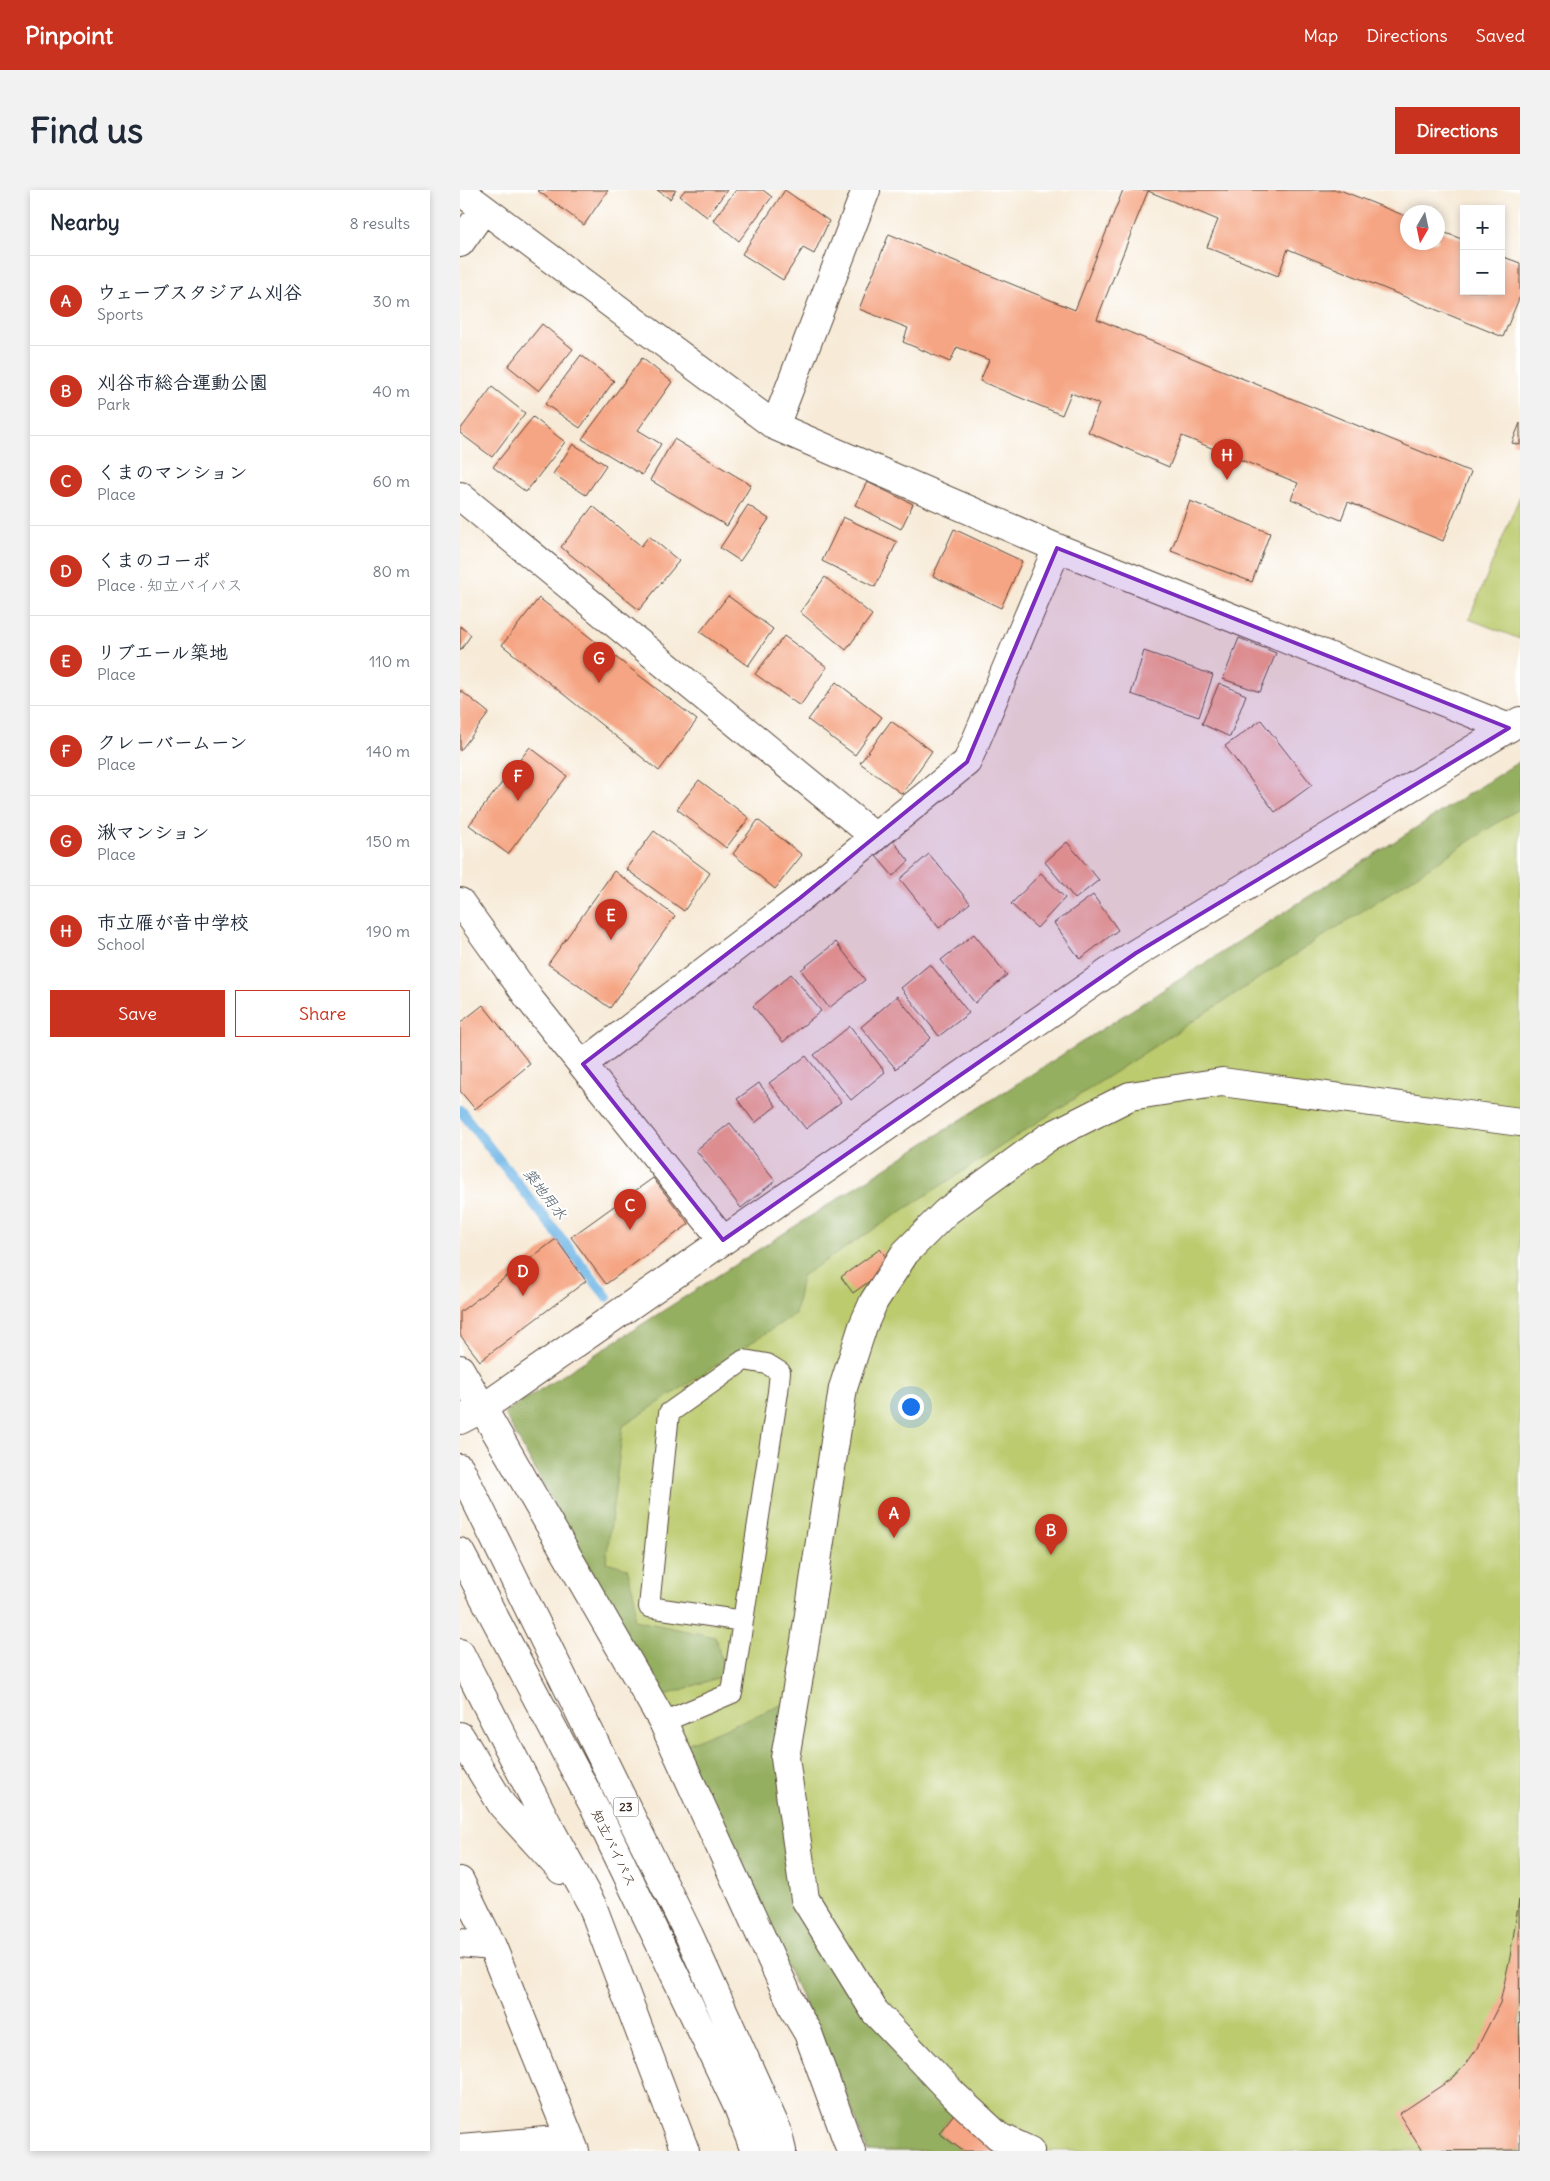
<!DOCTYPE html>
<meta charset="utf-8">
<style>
body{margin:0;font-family:Delius,"Klee One",sans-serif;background:#f2f2f3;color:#1f2937}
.controls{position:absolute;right:15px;top:15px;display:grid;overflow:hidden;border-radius:0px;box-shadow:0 2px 8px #0003}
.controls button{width:45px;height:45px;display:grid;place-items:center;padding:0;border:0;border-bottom:1px solid #e0e1e3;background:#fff;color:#1f2937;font:25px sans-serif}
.compass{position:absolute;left:940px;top:15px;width:45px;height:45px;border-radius:50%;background:#fff;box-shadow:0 2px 8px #0003;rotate:189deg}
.you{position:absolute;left:450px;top:1216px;width:18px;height:18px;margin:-12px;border:4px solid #fff;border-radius:50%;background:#1a73e8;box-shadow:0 0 0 8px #1a73e833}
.badge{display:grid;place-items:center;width:32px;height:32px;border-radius:50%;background:#c8321e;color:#fff;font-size:16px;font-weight:700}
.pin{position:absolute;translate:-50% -41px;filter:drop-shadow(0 1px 2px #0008)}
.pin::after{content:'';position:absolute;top:26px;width:18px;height:15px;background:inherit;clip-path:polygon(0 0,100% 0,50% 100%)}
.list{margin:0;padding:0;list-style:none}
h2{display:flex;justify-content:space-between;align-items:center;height:65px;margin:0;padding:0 20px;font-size:21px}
h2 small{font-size:16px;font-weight:400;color:#747a83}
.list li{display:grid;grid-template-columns:32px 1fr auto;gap:15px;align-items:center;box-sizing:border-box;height:90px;padding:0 20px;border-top:1px solid #e0e1e3}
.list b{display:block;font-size:19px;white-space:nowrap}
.list p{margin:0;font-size:16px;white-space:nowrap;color:#747a83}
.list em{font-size:16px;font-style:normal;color:#747a83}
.actions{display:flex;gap:10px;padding:15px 20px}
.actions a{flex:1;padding:11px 0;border:1px solid #c8321e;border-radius:0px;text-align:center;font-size:18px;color:#c8321e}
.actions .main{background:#c8321e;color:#fff}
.map{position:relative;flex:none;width:1060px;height:1961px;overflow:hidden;border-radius:0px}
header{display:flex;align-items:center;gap:30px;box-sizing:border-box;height:70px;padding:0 25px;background:#c8321e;color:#fff}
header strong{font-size:24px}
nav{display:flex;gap:28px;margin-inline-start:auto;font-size:18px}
.intro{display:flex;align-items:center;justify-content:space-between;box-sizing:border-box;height:120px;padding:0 30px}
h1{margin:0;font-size:35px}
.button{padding:12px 22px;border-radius:0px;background:#c8321e;color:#fff;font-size:18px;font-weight:700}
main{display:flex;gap:30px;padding:0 30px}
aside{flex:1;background:#fff;border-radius:0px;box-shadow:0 2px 8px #0003}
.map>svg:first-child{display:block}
.green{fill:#bccb6e;stroke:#7c7a46}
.forest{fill:#95af61;stroke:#686c40}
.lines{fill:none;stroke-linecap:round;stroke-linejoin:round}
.stream{stroke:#6fb6e6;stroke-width:10}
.building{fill:#f5a583}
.service-casing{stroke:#57473a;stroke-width:22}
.pedestrian-casing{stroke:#57473a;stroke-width:30}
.minor-casing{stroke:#57473a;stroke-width:30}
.trunk-casing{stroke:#57473a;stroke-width:30}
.service{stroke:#fff;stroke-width:20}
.pedestrian{stroke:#fff;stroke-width:28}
.minor{stroke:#fff;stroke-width:28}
.trunk{stroke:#fff;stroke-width:28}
.marked{fill:#7b2cbf;fill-opacity:0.2;stroke:#7b2cbf;stroke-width:4;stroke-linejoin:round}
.labels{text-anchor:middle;stroke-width:4;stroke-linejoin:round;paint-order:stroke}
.shield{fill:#fff;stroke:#766a62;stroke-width:1}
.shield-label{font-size:12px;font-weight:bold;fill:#3b2a1e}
.street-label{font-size:14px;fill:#3b2a1e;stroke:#fff}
.water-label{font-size:15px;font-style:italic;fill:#4d5b64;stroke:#fff}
</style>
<header>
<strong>Pinpoint</strong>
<nav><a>Map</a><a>Directions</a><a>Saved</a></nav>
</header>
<div class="intro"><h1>Find us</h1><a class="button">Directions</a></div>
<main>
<aside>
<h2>Nearby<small>8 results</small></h2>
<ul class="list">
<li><span class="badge">A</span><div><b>ウェーブスタジアム刈谷</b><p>Sports</p></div><em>30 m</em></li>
<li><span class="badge">B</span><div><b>刈谷市総合運動公園</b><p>Park</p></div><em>40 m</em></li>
<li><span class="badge">C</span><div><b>くまのマンション</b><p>Place</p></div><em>60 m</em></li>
<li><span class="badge">D</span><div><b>くまのコーポ</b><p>Place · 知立バイパス</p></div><em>80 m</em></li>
<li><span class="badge">E</span><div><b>リブエール築地</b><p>Place</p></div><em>110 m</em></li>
<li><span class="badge">F</span><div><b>クレーバームーン</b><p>Place</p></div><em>140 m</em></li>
<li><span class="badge">G</span><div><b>湫マンション</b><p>Place</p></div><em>150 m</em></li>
<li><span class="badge">H</span><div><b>市立雁が音中学校</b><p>School</p></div><em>190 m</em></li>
</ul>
<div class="actions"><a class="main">Save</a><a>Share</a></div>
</aside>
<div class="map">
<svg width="1060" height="1961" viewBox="0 0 1060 1961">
<rect width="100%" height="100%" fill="#fff"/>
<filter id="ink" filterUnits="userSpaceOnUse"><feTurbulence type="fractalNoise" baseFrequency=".02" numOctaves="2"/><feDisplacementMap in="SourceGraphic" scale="10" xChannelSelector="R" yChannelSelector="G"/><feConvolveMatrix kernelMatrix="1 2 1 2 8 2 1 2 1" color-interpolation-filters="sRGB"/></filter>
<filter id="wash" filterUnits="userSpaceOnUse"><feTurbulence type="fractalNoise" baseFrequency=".0096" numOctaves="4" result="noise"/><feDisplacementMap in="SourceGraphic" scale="20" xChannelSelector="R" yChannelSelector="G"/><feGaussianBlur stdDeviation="1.12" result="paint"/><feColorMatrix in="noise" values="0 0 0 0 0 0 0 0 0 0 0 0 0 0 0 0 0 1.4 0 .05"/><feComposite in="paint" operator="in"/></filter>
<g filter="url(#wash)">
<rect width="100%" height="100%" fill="#f7ebd8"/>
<path class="green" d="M1060,306V449L1009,429Z
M1060,571V1961H407L385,1900L200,1507L44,1223Z"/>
<path class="forest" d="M1060,571V618L342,1086L335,1124L163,1236L146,1372L167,1378L175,1409L174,1430L255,1447L266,1485L200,1507L44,1223Z
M336,1509L345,1709L502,1913L479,1943L503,1961H407L382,1892L222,1556Z"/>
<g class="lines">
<path class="stream" d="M0,920L147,1107"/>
</g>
<g id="blocks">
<path class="building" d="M77,0H148L124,35Z
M197,0H216L210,9Z
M225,0H267L247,27L220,6Z
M276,0H303L312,7L279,51L253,30Z
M325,0L369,31L354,64L343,58L323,90L282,64Z
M663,0H880L948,27V52H978V40L1004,50V101H1041V66L1060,73V106L1043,147L828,59L818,86L747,57L758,30L688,1L637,129L1011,282L983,351L888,312L881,330L831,309L838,293L722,246L709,277L628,242L639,214L611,203L602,225L520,191L529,170L497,157L490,172L443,152L448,138L399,119L429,44L615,120Z
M82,134L113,159L79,201L48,176Z
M121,165L154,191L120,238L85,214Z
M182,168L212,192L178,240L201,254L182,285L122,249Z
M32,197L65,223L32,267L0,243V240Z
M73,227L105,252L66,302L33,277Z
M1060,233V255L1052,253Z
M214,249L291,295L267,336L190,290Z
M113,254L146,275L126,305L93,284Z
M407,292L453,314L441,339L395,315Z
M730,311L810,343L792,392L711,361Z
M288,315L309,329L280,371L260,358Z
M133,316L181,356L189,346L219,371L179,420L101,357Z
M383,327L437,352L415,397L362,371Z
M494,339L562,371L541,418L473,386Z
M365,387L412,425L386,460L340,422Z
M268,406L313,439L288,476L240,442Z
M79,408L237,530L199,581L42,455Z
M0,436L11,445L0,461Z
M324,446L367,477L340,516L295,484Z
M779,448L816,463L800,502L763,489Z
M684,461L753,485L739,527L671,504Z
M376,492L422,527L395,565L348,530Z
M759,493L786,505L770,547L742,534Z
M0,500L29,523L0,561Z
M801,530L852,595L815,622L765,556Z
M431,531L472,561L442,604L400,573Z
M70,557L107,586L48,664L9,635Z
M239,590L289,628L266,658L217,619Z
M298,630L342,665L315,699L273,664Z
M194,641L250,683L224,721L166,679Z
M433,651L449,671L433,686L416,666Z
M607,652L639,690L615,709L585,672Z
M469,664L510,713L479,738L440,689Z
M154,681L215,726L150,818L88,774Z
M581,683L605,708L577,738L551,714Z
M633,705L658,740L620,769L594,733Z
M514,744L547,785L515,813L481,770Z
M376,752L405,790L369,818L341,780Z
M470,774L509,823L479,846L441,798Z
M331,784L361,821L323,852L293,816Z
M437,806L471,848L436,879L401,837Z
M23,815L70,874L15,919L0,901V833Z
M390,836L425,882L391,910L354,865Z
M346,866L381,912L346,939L309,893Z
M299,893L316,916L295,933L277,909Z
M270,933L315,991L281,1018L236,960Z
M193,988L229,1034L146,1094L111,1047Z
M96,1049L126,1091L20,1171L0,1145V1122Z
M420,1059L432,1075L393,1103L381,1087Z
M1059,1710L1060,1960L962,1961L939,1924L993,1888L1006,1874L1016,1860L1040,1813L1050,1767Z
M494,1924L544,1961H503L479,1943Z"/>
</g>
</g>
<g filter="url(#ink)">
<use href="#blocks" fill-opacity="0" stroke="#57473a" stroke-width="1"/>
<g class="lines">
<g class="service-casing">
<path id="service" d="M203,1532L272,1503L318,1202L320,1182L307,1174L284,1170L209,1223L189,1417L283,1431"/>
</g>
<g class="pedestrian-casing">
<path id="pedestrian" d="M570,1961L538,1946L494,1905L415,1822L345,1709L325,1568L345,1451L383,1198L403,1136L414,1111L445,1063L486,1022L587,948L670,906L762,892L1060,932"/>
</g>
<g class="minor-casing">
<path id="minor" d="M0,1L315,236L597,358L1049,538
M0,53L24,19
M315,236L406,0
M0,306L415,647
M0,712L71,811L263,1050
M123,874L340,708L507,572L597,358
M0,1179L203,1532L336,1823L348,1843L391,1961
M0,1230L23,1218L676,763L1060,531
M0,1691L32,1756L115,1961
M0,1753L32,1756
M0,1958L110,1949"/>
</g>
<g class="trunk-casing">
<path id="trunk" d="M0,1278L229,1745L317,1940L322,1961
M0,1362L136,1620L278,1917L295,1961
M0,1463L88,1635L132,1715L225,1961
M0,1546L42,1615L101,1680"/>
</g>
<use href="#service" class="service"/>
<use href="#pedestrian" class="pedestrian"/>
<use href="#minor" class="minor"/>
<use href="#trunk" class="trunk"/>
</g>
</g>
<path class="marked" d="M597,358L1049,538L676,763L263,1050L123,874L340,708L507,572Z"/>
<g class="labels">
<rect class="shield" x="153.5" y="1607.5" width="25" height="19" rx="4"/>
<g class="shield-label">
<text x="166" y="1621">23</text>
</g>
<g class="street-label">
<text transform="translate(154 1658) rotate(64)" y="5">知立バイパス</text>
</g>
<g class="water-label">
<text transform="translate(85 1004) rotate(52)" y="5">築地用水</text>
</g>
</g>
</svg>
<div class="controls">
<button>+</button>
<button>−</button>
</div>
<svg class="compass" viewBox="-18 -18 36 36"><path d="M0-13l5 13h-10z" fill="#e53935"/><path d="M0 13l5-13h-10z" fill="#747a83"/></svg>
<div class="you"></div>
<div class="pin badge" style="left:434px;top:1348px">A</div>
<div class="pin badge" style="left:591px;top:1365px">B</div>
<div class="pin badge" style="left:170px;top:1040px">C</div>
<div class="pin badge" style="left:63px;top:1106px">D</div>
<div class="pin badge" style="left:151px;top:750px">E</div>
<div class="pin badge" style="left:58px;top:611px">F</div>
<div class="pin badge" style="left:139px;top:493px">G</div>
<div class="pin badge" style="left:767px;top:290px">H</div>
</div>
</main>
